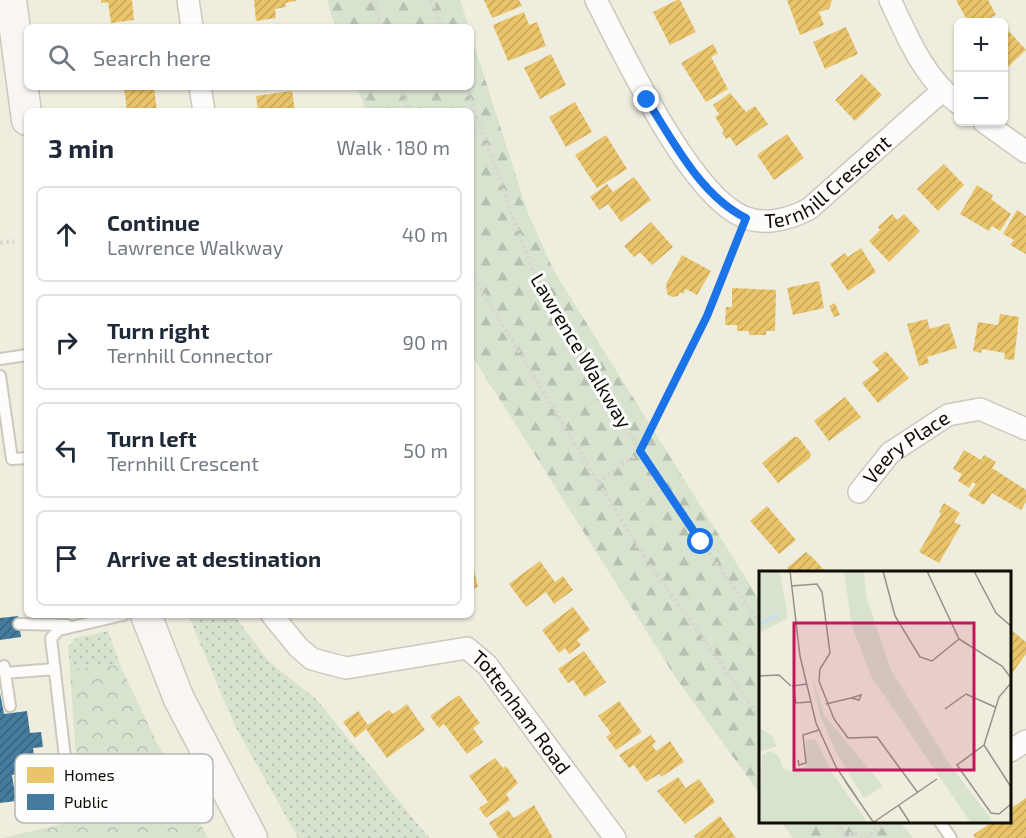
<!DOCTYPE html>
<meta charset="utf-8">
<style>
body{margin:0;font-family:"Exo 2",sans-serif;background:#f6f6f7;color:#1f2937}
.controls{position:absolute;right:18px;top:18px;display:grid;overflow:hidden;border-radius:9px;box-shadow:0 2px 4px #0004}
.controls button{width:54px;height:54px;display:grid;place-items:center;padding:0;border:0;border-bottom:2px solid #e0e1e3;background:#fff;color:#1f2937;font:30px sans-serif}
.stop{position:absolute;width:18px;height:18px;margin:-14px;border:4px solid #1a73e8;border-radius:50%;background:#fff}
.stop.end{background:#1a73e8;border-color:#fff;box-shadow:0 2px 6px #0008}
.list{margin:0;padding:0;list-style:none}
h2{display:flex;justify-content:space-between;align-items:center;height:78px;margin:0;padding:0 24px;font-size:26px}
h2 small{font-size:20px;font-weight:400;color:#747a83}
.list li{display:grid;grid-template-columns:39px 1fr auto;gap:18px;align-items:center;box-sizing:border-box;height:96px;margin:0 12px 12px;padding:0 12px;border:2px solid #e0e1e3;border-radius:9px}
.list b{display:block;font-size:22px;white-space:nowrap}
.list p{margin:0;font-size:20px;white-space:nowrap;color:#747a83}
.list em{font-size:20px;font-style:normal;color:#747a83}
.icon{flex:none;width:33px;height:33px;fill:none;stroke:currentColor;stroke-width:2;stroke-linecap:round;stroke-linejoin:round}
.map{position:relative;flex:none;width:1026px;height:838px;overflow:hidden}
.search{position:absolute;background:#fff;box-shadow:0 2px 4px #0004;left:24px;top:24px;width:450px;height:66px;display:flex;align-items:center;gap:15px;box-sizing:border-box;padding:0 21px;border-radius:9px;color:#747a83;font-size:22px}
.panel{position:absolute;background:#fff;box-shadow:0 2px 4px #0004;left:24px;top:108px;width:450px;height:510px;border-radius:9px}
.map>svg:first-child{display:block}
.grass{fill:url(#grass-dots)}
.forest{fill:url(#forest-firs)}
.park{fill:url(#park-crowns)}
.homes{fill:url(#homes-hatch)}
.public{fill:url(#public-hatch)}
.lines{fill:none;stroke-linecap:round;stroke-linejoin:round}
.service-casing{stroke:#cbc9bd;stroke-width:14}
.minor-casing{stroke:#cbc9bd;stroke-width:24}
.secondary-casing{stroke:#cbc9bd;stroke-width:33}
.path{stroke:#d7d7d2;stroke-width:4;stroke-dasharray:3 3;stroke-linecap:butt}
.service{stroke:#fdfcfa;stroke-width:10}
.minor{stroke:#fdfcfa;stroke-width:21}
.secondary{stroke:#f8f5f2;stroke-width:30}
.route{stroke:#1a73e8;stroke-width:8}
.labels{text-anchor:middle;stroke-width:6;stroke-linejoin:round;paint-order:stroke}
.street-label{font-size:20px;fill:#0f0d05;stroke:#fefefe}
.inset-river{fill:none;stroke:#c5def0;stroke-width:3}
.inset-road{fill:none;stroke:#959387;stroke-width:1.5}
.view{fill:#c2185b;fill-opacity:0.15;stroke:#c2185b;stroke-width:3}
.inset-edge{fill:none;stroke:#0f0d05;stroke-width:3}
.key{fill:#fefefe;stroke:#b6b6b3;stroke-width:1.5}
.key-label{font-size:16px;fill:#0f0d05}
</style>
<div class="map">
<svg width="1026" height="838" viewBox="0 0 1026 838">
<defs>
<pattern id="grass-dots" width="8" height="8" patternUnits="userSpaceOnUse" patternTransform="scale(1.5)"><rect width="8" height="8" fill="#d7e2cf"/><path d="M2 2h.1M6 6h.1" fill="none" stroke="#b7c1b0" stroke-width="1.8" stroke-linecap="round"/></pattern>
<pattern id="forest-firs" width="22" height="20" patternUnits="userSpaceOnUse" patternTransform="scale(1.5)"><rect width="22" height="20" fill="#d7e2cf"/><path d="M5 1l3.5 6h-7zM16 11l3.5 6h-7z" fill="#b7c1b0"/></pattern>
<pattern id="park-crowns" width="20" height="18" patternUnits="userSpaceOnUse" patternTransform="scale(1.5)"><rect width="20" height="18" fill="#d7e2cf"/><path d="M2 6a3 3 0 1 1 6 0M12 15a3 3 0 1 1 6 0" fill="none" stroke="#b7c1b0"/></pattern>
<pattern id="homes-hatch" width="6" height="6" patternUnits="userSpaceOnUse" patternTransform="scale(1.5)"><rect width="6" height="6" fill="#e9c46a"/><path d="M-1 1l2-2M0 6l6-6M5 7l2-2" fill="none" stroke="#c7a75a"/></pattern>
<pattern id="public-hatch" width="6" height="6" patternUnits="userSpaceOnUse" patternTransform="scale(1.5)"><rect width="6" height="6" fill="#457b9d"/><path d="M-1 1l2-2M0 6l6-6M5 7l2-2" fill="none" stroke="#38637e"/></pattern>
</defs>
<rect width="100%" height="100%" fill="#efedde"/>
<path class="grass" d="M188,615H234L268,661L316,699L429,838H298L235,726Z
M108,631L120,665L70,669L68,647L76,638Z"/>
<path class="forest" d="M327,0H460L469,27H335Z
M471,35L527,211L554,271L760,601V794L676,678L471,354V111H366L357,87H471Z
M781,822H900L913,838H793Z"/>
<path class="park" d="M120,665L157,743L208,838H3L70,822L79,799L70,669Z"/>
<path class="homes" d="M101,0H132L134,20L111,23L108,2L101,3Z
M254,0H296V1L285,3L286,7L275,9L276,18L256,21Z
M484,0H519L522,6L492,18Z
M677,0H680L696,32L670,45L653,12Z
M787,0H832L829,9L819,12L824,25L800,35Z
M956,0H988L996,15L982,22H968Z
M524,12L529,25L537,22L546,46L508,61L493,25Z
M1004,26L1026,50L1006,69L1004,66Z
M846,27L858,54L825,69L813,42Z
M713,44L718,53L711,57L728,89L706,102L681,63Z
M551,54L566,85L540,99L524,68Z
M862,74L882,95L855,121L835,100Z
M124,87H154L157,111H127Z
M292,91L295,111H258L256,96Z
M730,93L746,112L755,106L768,124L736,146L730,137L726,139L722,133L724,131L715,117L719,114L713,105Z
M575,102L592,132L566,147L549,117Z
M787,134L804,158L774,180L757,155Z
M606,135L627,169L597,188L575,155Z
M944,164L964,185L938,211L917,189Z
M634,177L651,200L621,222L608,204L599,210L590,197L607,184L613,192Z
M977,185L993,195L991,199L1011,214L1000,231L992,226L989,231L960,214Z
M1017,210L1026,216V254L1010,245L1014,240L1003,234Z
M892,214L897,220L904,214L920,231L889,262L869,241L880,230L878,227Z
M651,222L673,247L652,265L640,252L634,257L624,246Z
M861,248L876,272L848,291L830,264L845,253L848,257Z
M682,255L711,271L697,295L686,289L683,294L680,292L678,296L672,297L667,294L666,284Z
M819,281L824,308L793,315L787,288Z
M732,288L776,290L775,331H766V335H749V331H737V325H725L726,307H732Z
M835,303L840,315L834,317L829,306Z
M1000,314L1019,317L1014,360L1004,359L1005,353L982,349L981,353L973,351L978,322L998,325Z
M927,319L930,329L949,323L957,348L927,357L929,363L919,366L907,324Z
M886,351L909,378L878,403L862,383L879,370L872,362Z
M845,397L861,417L829,441L814,421Z
M794,437H798L811,454L810,458L778,483L762,463Z
M964,450L981,460L984,455L996,462L992,468L1026,490V502L1021,510L992,493L984,505L968,495L976,484L973,482L969,488L958,481L962,474L953,469Z
M944,503L960,513L954,522L961,525L939,563L919,552L941,514L939,512Z
M767,506L796,540L779,554L750,521Z
M806,552L813,558L826,572H791L787,568Z
M471,558L478,587L471,589Z
M540,561L555,582L563,576L573,590L554,604L546,592L526,607L509,584Z
M573,607L590,630L577,640L581,645L569,654L565,648L559,653L542,630Z
M1011,630L1026,642V654L1010,676Z
M584,651L606,682L585,697L573,680L568,683L558,669Z
M459,695L480,723L473,728L483,742L467,754L444,724L439,728L430,716Z
M619,701L642,732L616,750L606,737L611,733L598,716Z
M407,704L425,730L387,758L366,729L355,738L343,722L358,711L368,725L389,710L393,714Z
M651,735L656,742L652,745L656,751L670,741L684,762L661,777L659,774L646,782L634,765L629,768L619,755Z
M495,758L503,768L506,766L518,783L506,794L510,800L486,818L479,808L488,802L469,776Z
M678,777L686,788L699,779L715,802L685,824L657,791Z
M1026,798V838H975L973,835L992,822H1010V809Z
M534,805L553,838H499L489,823L508,810L514,818Z
M720,816L736,838H695L694,836Z"/>
<path class="public" d="M18,616L21,637L0,640V618Z
M0,693L4,714L27,711L30,733L41,732L43,747L33,748L36,771L12,775L16,801L0,803Z"/>
<g class="lines">
<g class="service-casing">
<path id="service" d="M0,359L27,355
M0,376L12,459L27,458
M19,624L67,625
M4,666L10,706
M5,673L55,669
M25,782L27,812L63,808L70,800L51,638L59,630L123,615
M940,822L951,838"/>
</g>
<g class="minor-casing">
<g id="minor">
<path d="M188,0L192,27"/>
<path id="s1" d="M596,0C623,52 690,196 744,217C765,226 790,219 809,209L942,91"/>
<path d="M890,0C908,38 924,78 958,103"/>
<path d="M200,87L204,111"/>
<path d="M984,122L1026,152"/>
<path id="s2" d="M859,492L890,453L948,415L980,409L1026,429"/>
<path id="s3" d="M272,615L298,647L312,659L346,668L467,648L487,665L615,838"/>
<path d="M1010,751L1026,741"/>
</g>
</g>
<g class="secondary-casing">
<path id="secondary" d="M11,0L27,120
M146,615L179,699L252,838"/>
</g>
<path class="path" d="M374,0L381,27
M431,0L442,27
M402,87L410,111
M466,87L533,272L640,451L701,542L760,623
M0,243L14,241
M471,273L642,554L760,718
M598,483L640,451L707,316L739,236
M836,822L847,838
M844,838L852,833L865,838
M865,838L887,822"/>
<use href="#service" class="service"/>
<use href="#minor" class="minor"/>
<use href="#secondary" class="secondary"/>
</g>
<g class="lines">
<path class="route" d="M647,100C673,141 701,196 746,218L707,316L640,451L701,542"/>
</g>
<g class="labels">
<g class="street-label">
<text dy="7" stroke="none"><textPath href="#s1" startOffset="363">Ternhill Crescent</textPath></text>
<text transform="translate(581 351) rotate(59)" y="7">Lawrence Walkway</text>
<text dy="7" stroke="none"><textPath href="#s2" startOffset="66">Veery Place</textPath></text>
<text dy="7" stroke="none"><textPath href="#s3" startOffset="302">Tottenham Road</textPath></text>
</g>
</g>
<g transform="translate(759 571)">
<rect width="252" height="252" fill="#efedde"/>
<path d="M53,105L65,144L124,215L105,227L76,179L61,144Z" fill="#d7e2cf"/>
<path d="M85,0H105L107,25L132,99L191,194L233,249L230,252H212L112,105L93,55Z" fill="#d7e2cf"/>
<path d="M0,0H21L29,47L0,62ZM56,168L74,203L109,252H0L3,184L11,180L19,184L24,197L31,200L47,196V169Z" fill="#d7e2cf"/>
<path d="M0,157L13,165L18,175L0,181Z" fill="#d7e2cf"/>
<path class="inset-river" d="M0,53L19,43"/>
<path class="inset-road" d="M31,0L41,85L57,152L77,196L98,227M124,0L136,45L161,86L173,90L200,68M168,0L200,68L243,95L252,107M215,0L237,42L252,55M32,15L58,13L63,21L71,82L61,98L60,110L75,148L89,167L118,166L159,222M0,105L20,104L32,115M252,112L240,126L225,174L198,194L232,242L240,243L252,233M47,113L34,115L37,132L51,131M67,133L92,127L100,129L102,124L92,127M186,138L207,123L236,136M225,174L252,216M39,189L40,194L47,192L44,164L60,159M86,210L115,252M140,235L151,252M115,251L178,208"/>
<path class="view" d="M35,52H215V199H35Z"/>
<rect width="252" height="252" class="inset-edge"/>
</g>
<rect x="15" y="754" width="198" height="69" rx="9" class="key"/>
<rect x="27" y="767" width="27" height="16" fill="#e9c46a"/>
<rect x="27" y="794" width="27" height="16" fill="#457b9d"/>
<g class="key-label">
<text x="64" y="781">Homes</text>
<text x="64" y="808">Public</text>
</g>
</svg>
<div class="controls">
<button>+</button>
<button>−</button>
</div>
<div class="stop" style="left:701px;top:542px"></div>
<div class="stop end" style="left:647px;top:100px"></div>
<div class="search"><svg class="icon" aria-label="search" viewBox="0 0 24 24"><circle cx="10" cy="10" r="6"/><path d="M15 15l6 6"/></svg>Search here</div>
<section class="panel">
<h2>3 min<small>Walk · 180 m</small></h2>
<ul class="list">
<li><svg class="icon" aria-label="ahead" viewBox="0 0 24 24"><path d="M12 20V5M6 11l6-6 6 6"/></svg><div><b>Continue</b><p>Lawrence Walkway</p></div><em>40 m</em></li>
<li><svg class="icon" aria-label="right" viewBox="0 0 24 24"><path d="M7 20v-9h11M14 6l5 5-5 5"/></svg><div><b>Turn right</b><p>Ternhill Connector</p></div><em>90 m</em></li>
<li><svg class="icon" aria-label="left" viewBox="0 0 24 24"><path d="M17 20v-9H6M10 6l-5 5 5 5"/></svg><div><b>Turn left</b><p>Ternhill Crescent</p></div><em>50 m</em></li>
<li><svg class="icon" aria-label="arrive" viewBox="0 0 24 24"><path d="M6 21V4h12l-3 4 3 4H6"/></svg><div><b>Arrive at destination</b></div></li>
</ul>
</section>
</div>
